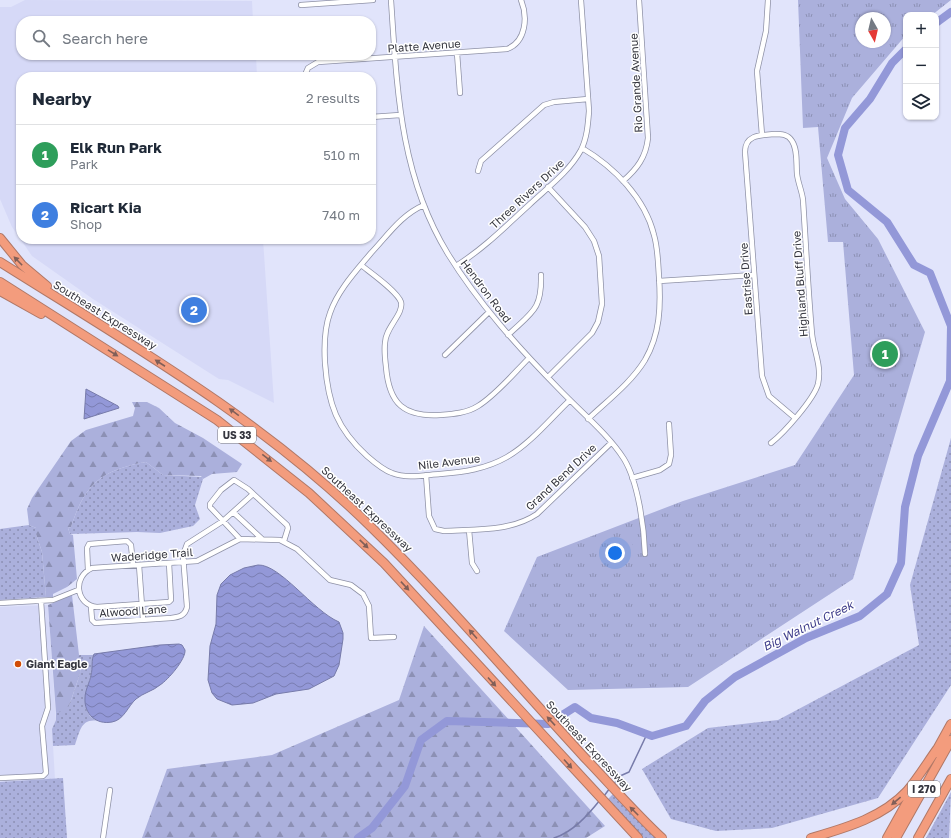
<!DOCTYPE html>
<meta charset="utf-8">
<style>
body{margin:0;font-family:"Golos Text",sans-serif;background:#f2f2f3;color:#1f2937}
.controls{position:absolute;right:12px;top:12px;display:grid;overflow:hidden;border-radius:8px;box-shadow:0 1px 3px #0004}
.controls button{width:36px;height:36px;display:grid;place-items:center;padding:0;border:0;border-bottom:1px solid #e0e1e3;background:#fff;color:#1f2937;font:20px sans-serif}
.compass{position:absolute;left:855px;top:12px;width:36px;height:36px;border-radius:50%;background:#fff;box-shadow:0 1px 3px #0004;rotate:172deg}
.you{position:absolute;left:615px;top:553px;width:14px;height:14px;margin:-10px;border:3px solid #fff;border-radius:50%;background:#1a73e8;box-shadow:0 0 0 6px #1a73e833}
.badge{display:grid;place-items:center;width:26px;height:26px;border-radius:50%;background:#d14c07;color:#fff;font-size:13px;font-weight:700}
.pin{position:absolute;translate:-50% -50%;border:2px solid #fff;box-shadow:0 1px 4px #0006}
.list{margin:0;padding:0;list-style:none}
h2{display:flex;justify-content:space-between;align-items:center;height:52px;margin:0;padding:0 16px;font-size:17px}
h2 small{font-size:13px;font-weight:400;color:#747a83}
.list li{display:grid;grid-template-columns:26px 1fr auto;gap:12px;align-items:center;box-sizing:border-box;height:60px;padding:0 16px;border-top:1px solid #e0e1e3}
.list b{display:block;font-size:15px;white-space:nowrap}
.list p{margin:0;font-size:13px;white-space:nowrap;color:#747a83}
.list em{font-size:13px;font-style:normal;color:#747a83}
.icon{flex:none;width:22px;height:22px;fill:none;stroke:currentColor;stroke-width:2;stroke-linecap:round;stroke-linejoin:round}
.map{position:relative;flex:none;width:951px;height:838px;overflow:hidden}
.search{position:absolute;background:#fff;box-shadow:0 1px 3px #0004;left:16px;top:16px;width:360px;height:44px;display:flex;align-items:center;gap:10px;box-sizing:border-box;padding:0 14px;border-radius:16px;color:#747a83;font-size:15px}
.panel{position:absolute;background:#fff;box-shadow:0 1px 3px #0004;left:16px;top:72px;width:360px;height:172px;border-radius:16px}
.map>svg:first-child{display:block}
.built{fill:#d6d9f7}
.grass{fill:url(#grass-dots)}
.forest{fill:url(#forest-firs)}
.park{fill:url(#park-tufts);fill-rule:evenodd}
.garden{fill:#abb0dc}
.water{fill:url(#water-waves);stroke:#777baa}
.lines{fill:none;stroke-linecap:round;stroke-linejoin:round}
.stream{stroke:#777baa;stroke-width:1.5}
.river{stroke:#9398d8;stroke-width:8}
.street-casing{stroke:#8e91a6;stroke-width:6}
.highway-casing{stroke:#b07867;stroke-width:10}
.street{stroke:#fff;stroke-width:4.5}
.highway{stroke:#f39c7d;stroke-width:8}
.oneway{fill:#815f58}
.poi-dot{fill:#d14c07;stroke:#fff;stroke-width:1.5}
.labels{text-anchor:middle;stroke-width:3;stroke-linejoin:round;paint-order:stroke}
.shield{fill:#fff;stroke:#727279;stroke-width:1}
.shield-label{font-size:10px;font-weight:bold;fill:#35363f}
.street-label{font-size:11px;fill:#35363f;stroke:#fff}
.poi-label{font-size:11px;font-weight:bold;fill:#35363f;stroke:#fff;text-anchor:start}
.water-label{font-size:12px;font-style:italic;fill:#403f8c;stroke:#fff}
</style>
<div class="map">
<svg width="951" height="838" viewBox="0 0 951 838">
<defs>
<pattern id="grass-dots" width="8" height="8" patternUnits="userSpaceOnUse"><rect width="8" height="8" fill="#abb0dc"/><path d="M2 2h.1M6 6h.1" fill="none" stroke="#8c90b4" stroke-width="1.8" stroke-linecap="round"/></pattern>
<pattern id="forest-firs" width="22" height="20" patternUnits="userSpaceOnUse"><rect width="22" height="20" fill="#abb0dc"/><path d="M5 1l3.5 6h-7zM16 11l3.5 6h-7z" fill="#8c90b4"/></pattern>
<pattern id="park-tufts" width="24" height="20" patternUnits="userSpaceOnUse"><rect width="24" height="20" fill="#abb0dc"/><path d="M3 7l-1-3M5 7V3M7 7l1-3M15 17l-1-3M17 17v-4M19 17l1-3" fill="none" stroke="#8c90b4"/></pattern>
<pattern id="water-waves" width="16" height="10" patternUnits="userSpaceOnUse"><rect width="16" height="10" fill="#9398d8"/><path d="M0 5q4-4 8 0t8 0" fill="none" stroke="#797db1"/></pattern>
</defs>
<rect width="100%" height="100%" fill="#e1e4fb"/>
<path class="built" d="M25,0L252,1L253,21H21V55H256L257,77H21V239H263L274,403L228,380L219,379L93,299L32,256L12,227L0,199V7H11Z
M48,605L56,720L52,729L55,779L0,782V607Z"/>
<path class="grass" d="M951,438V685L878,798L772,828L716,831L671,819L642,769L708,728L778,720L919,645L910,585Z
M146,462L163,475L202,477L203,479L195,505L200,519L193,526L160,533L137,532L70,534L68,528L71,527C85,484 101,470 146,462Z
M29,525L36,528V534L42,552L46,597L0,600V529Z
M81,655H93C92,662 93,668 91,674C88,690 77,712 98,721C81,718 80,731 75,745L53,746L52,729L56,720V713L69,706L80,674Z
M63,778L67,838H0V782Z
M951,792L949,838H926Z
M613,794L658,838H642L607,800Z"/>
<path class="forest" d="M132,402H147L159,408L175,423L203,438L242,464L237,472L212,474L203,479L201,476L163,475L146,462C101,470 85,484 71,527L68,528L70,534L73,535L77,579L67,587L53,594V597H46L42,552L36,534V528L29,525L27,509L32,498L71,441L86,430L133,416L135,408Z
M72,595L79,655H81L80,674L69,706L64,711L56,713L48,605Z
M424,626L605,826L586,838H142L167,769L272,755L399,700Z"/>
<path class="park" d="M798,0H951L932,15H906V35L852,98L827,158L845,199L878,239L925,332L853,579L688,687L568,690L504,631L537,557L683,501L795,465L854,375L843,242H828L818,127L803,128ZM861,18H885V42H861Z"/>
<path class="garden" d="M632,542L633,555L613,557L612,543Z"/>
<path class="water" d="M86,389L118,406L119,408L84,419Z
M258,565C280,564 313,611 339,622L343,633V639L339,665L334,676L309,689L276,694L253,703L232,705L217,699L212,693L208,680L210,646L216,624L217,595L221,584L230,575L244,568Z
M179,644L182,645L185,650C186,659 168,680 160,685C153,691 143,693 136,699C128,706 124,720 112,722C96,725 84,714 85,698C85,690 90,682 91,675C93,668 91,660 94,654L160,645Z"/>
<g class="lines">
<path class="stream" d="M614,784L620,776L629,772L647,734
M604,796L610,788
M554,838C573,832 588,815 600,800"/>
<path class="river" d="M936,23L951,12
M358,838L372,828L405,786L421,740L447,721L548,724L575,707L591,718L617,723L652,736L686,726L705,701L735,677L806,638L860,616L887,594L901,563L905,507L918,456L950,381L951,326L930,273L914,265L887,222L848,190L838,155L845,128L870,99L892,63L906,49"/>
<g class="street-casing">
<path id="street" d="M391,0C397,89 400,176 448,254C479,304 518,347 559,389C579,410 609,435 624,459C638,482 644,526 645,554
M301,5L373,0
M457,53L460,93
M304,77L308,68L318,62L507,49C526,42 528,17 521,0
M371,117L400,115
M762,135L757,71L766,31L768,0
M582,148C614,167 645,198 654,235C658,249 658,263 659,277C661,307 660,334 645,360C631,383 607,401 588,419
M478,171L481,161L544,105L554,102L588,99
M623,181C637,169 646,157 648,138L639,0
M424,205C401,215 388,235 371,253C356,271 338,290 330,313C324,329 324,346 325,363C328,404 337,429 367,456C375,463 383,470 392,473C407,479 425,475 440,474C464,472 486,469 507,457C531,443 550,419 570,400
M361,265C371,273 397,291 401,302C404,314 385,328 385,343C384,351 385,359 386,367C389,404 404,417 440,415C453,414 467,413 478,406C496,395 514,373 529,358
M456,266C483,249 505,227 529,205C547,188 569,172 581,150C587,138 588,124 589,111L581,0
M659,281L754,275
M508,335C532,312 542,310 541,275
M445,355L489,312
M548,377L592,333L598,322L602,304L599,256L594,241L585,227L548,187
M771,443C784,433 814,399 818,384C822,366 814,352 812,334C808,289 806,245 803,200C802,191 798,183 797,174C796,164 798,150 792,141C788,134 781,134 774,134C760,135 745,135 745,152L762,376L769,396L795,418
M426,475L429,516L435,529L444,531C475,529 510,532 537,514L611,443
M632,478L660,470L669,464L671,455L669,424
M233,512L262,539
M469,530L472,563L477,571
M240,539L210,507V504L221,490L234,480L248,489L287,525L288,528L284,541
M169,563L171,600L169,602L97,607C76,605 72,577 92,568L197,561L240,539L280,540L297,549L330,580L351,585L363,594L369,606L371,638L394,637
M139,565L143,620
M88,570L87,548L89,544L127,541L131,545L133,565
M0,603L53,600L78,590
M91,607L92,620L95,623L171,618C179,617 185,616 187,607L183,555L187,544L223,521L253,494
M0,778L43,776L46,773L42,726L48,708L41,601
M103,838L110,790"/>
</g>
<g class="highway-casing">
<path id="highway" d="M0,238L22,265L47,286
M0,262C127,342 260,418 368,524C444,598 513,680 585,758C611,785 635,813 662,838
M0,282L217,420L309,493L384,563L638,838
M0,291L41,314
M935,753L951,724
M811,838C845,828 882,818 907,791C918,778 927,763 937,749
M887,838L916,786
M896,838L951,740
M918,838L951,779"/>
</g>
<use href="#street" class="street"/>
<use href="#highway" class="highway"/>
</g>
<defs><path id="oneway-solid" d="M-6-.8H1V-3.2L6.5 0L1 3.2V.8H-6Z"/></defs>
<g class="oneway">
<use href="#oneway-solid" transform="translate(18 261) rotate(-134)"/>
<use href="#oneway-solid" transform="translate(113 353) rotate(32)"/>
<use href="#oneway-solid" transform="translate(160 363) rotate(-147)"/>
<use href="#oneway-solid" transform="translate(234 412) rotate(-144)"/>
<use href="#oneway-solid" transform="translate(267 458) rotate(38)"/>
<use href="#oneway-solid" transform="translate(364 544) rotate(44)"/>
<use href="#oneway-solid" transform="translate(405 586) rotate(47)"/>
<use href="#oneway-solid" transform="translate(473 634) rotate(-132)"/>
<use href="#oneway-solid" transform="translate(492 682) rotate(48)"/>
<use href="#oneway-solid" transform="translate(551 721) rotate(-133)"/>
<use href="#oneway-solid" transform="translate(568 764) rotate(48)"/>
<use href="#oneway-solid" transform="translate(896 801) rotate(140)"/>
<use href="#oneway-solid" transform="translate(634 811) rotate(-135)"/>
</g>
<circle class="poi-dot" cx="18" cy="664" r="4"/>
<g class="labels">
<g class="shield">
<rect x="218" y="427" width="38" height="16" rx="3"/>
<rect x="908" y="781" width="32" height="16" rx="3"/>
</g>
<g class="shield-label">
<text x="237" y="439">US 33</text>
<text x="924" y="793">I 270</text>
</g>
<g class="street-label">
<text transform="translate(424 46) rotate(-4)" y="4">Platte Avenue</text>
<text transform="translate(636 83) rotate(-93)" y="4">Rio Grande Avenue</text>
<text transform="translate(527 194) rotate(-43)" y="4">Three Rivers Drive</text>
<text transform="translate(746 279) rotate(-94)" y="4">Eastrise Drive</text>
<text transform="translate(800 284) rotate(-94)" y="4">Highland Bluff Drive</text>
<text transform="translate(486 291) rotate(53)" y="4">Hendron Road</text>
<text transform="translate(105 315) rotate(32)" y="4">Southeast Expressway</text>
<text transform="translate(449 462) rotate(-7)" y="4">Nile Avenue</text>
<text transform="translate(561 477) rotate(-43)" y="4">Grand Bend Drive</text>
<text transform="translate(367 509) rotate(43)" y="4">Southeast Expressway</text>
<text transform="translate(152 555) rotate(-4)" y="4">Waderidge Trail</text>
<text transform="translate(133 611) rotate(-4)" y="4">Alwood Lane</text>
<text transform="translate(589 746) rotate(47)" y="4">Southeast Expressway</text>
</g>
<g class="poi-label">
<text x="26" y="668">Giant Eagle</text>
</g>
<g class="water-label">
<text transform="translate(808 626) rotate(-26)" y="4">Big Walnut Creek</text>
</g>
</g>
</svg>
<div class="controls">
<button>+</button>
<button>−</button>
<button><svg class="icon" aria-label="layers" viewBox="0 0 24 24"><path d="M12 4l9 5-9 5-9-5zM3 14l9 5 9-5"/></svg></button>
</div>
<svg class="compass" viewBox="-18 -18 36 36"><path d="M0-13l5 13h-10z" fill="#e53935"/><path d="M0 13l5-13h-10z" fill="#747a83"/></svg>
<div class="you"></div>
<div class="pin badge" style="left:885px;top:354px;background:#2e9e5b">1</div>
<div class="pin badge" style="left:194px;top:310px;background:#3f7fe0">2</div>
<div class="search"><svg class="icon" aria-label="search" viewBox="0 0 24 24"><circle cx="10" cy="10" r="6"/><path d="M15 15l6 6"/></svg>Search here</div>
<section class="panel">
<h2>Nearby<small>2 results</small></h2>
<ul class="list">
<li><span class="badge" style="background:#2e9e5b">1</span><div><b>Elk Run Park</b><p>Park</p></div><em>510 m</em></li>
<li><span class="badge" style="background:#3f7fe0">2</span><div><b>Ricart Kia</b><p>Shop</p></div><em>740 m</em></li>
</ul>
</section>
</div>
